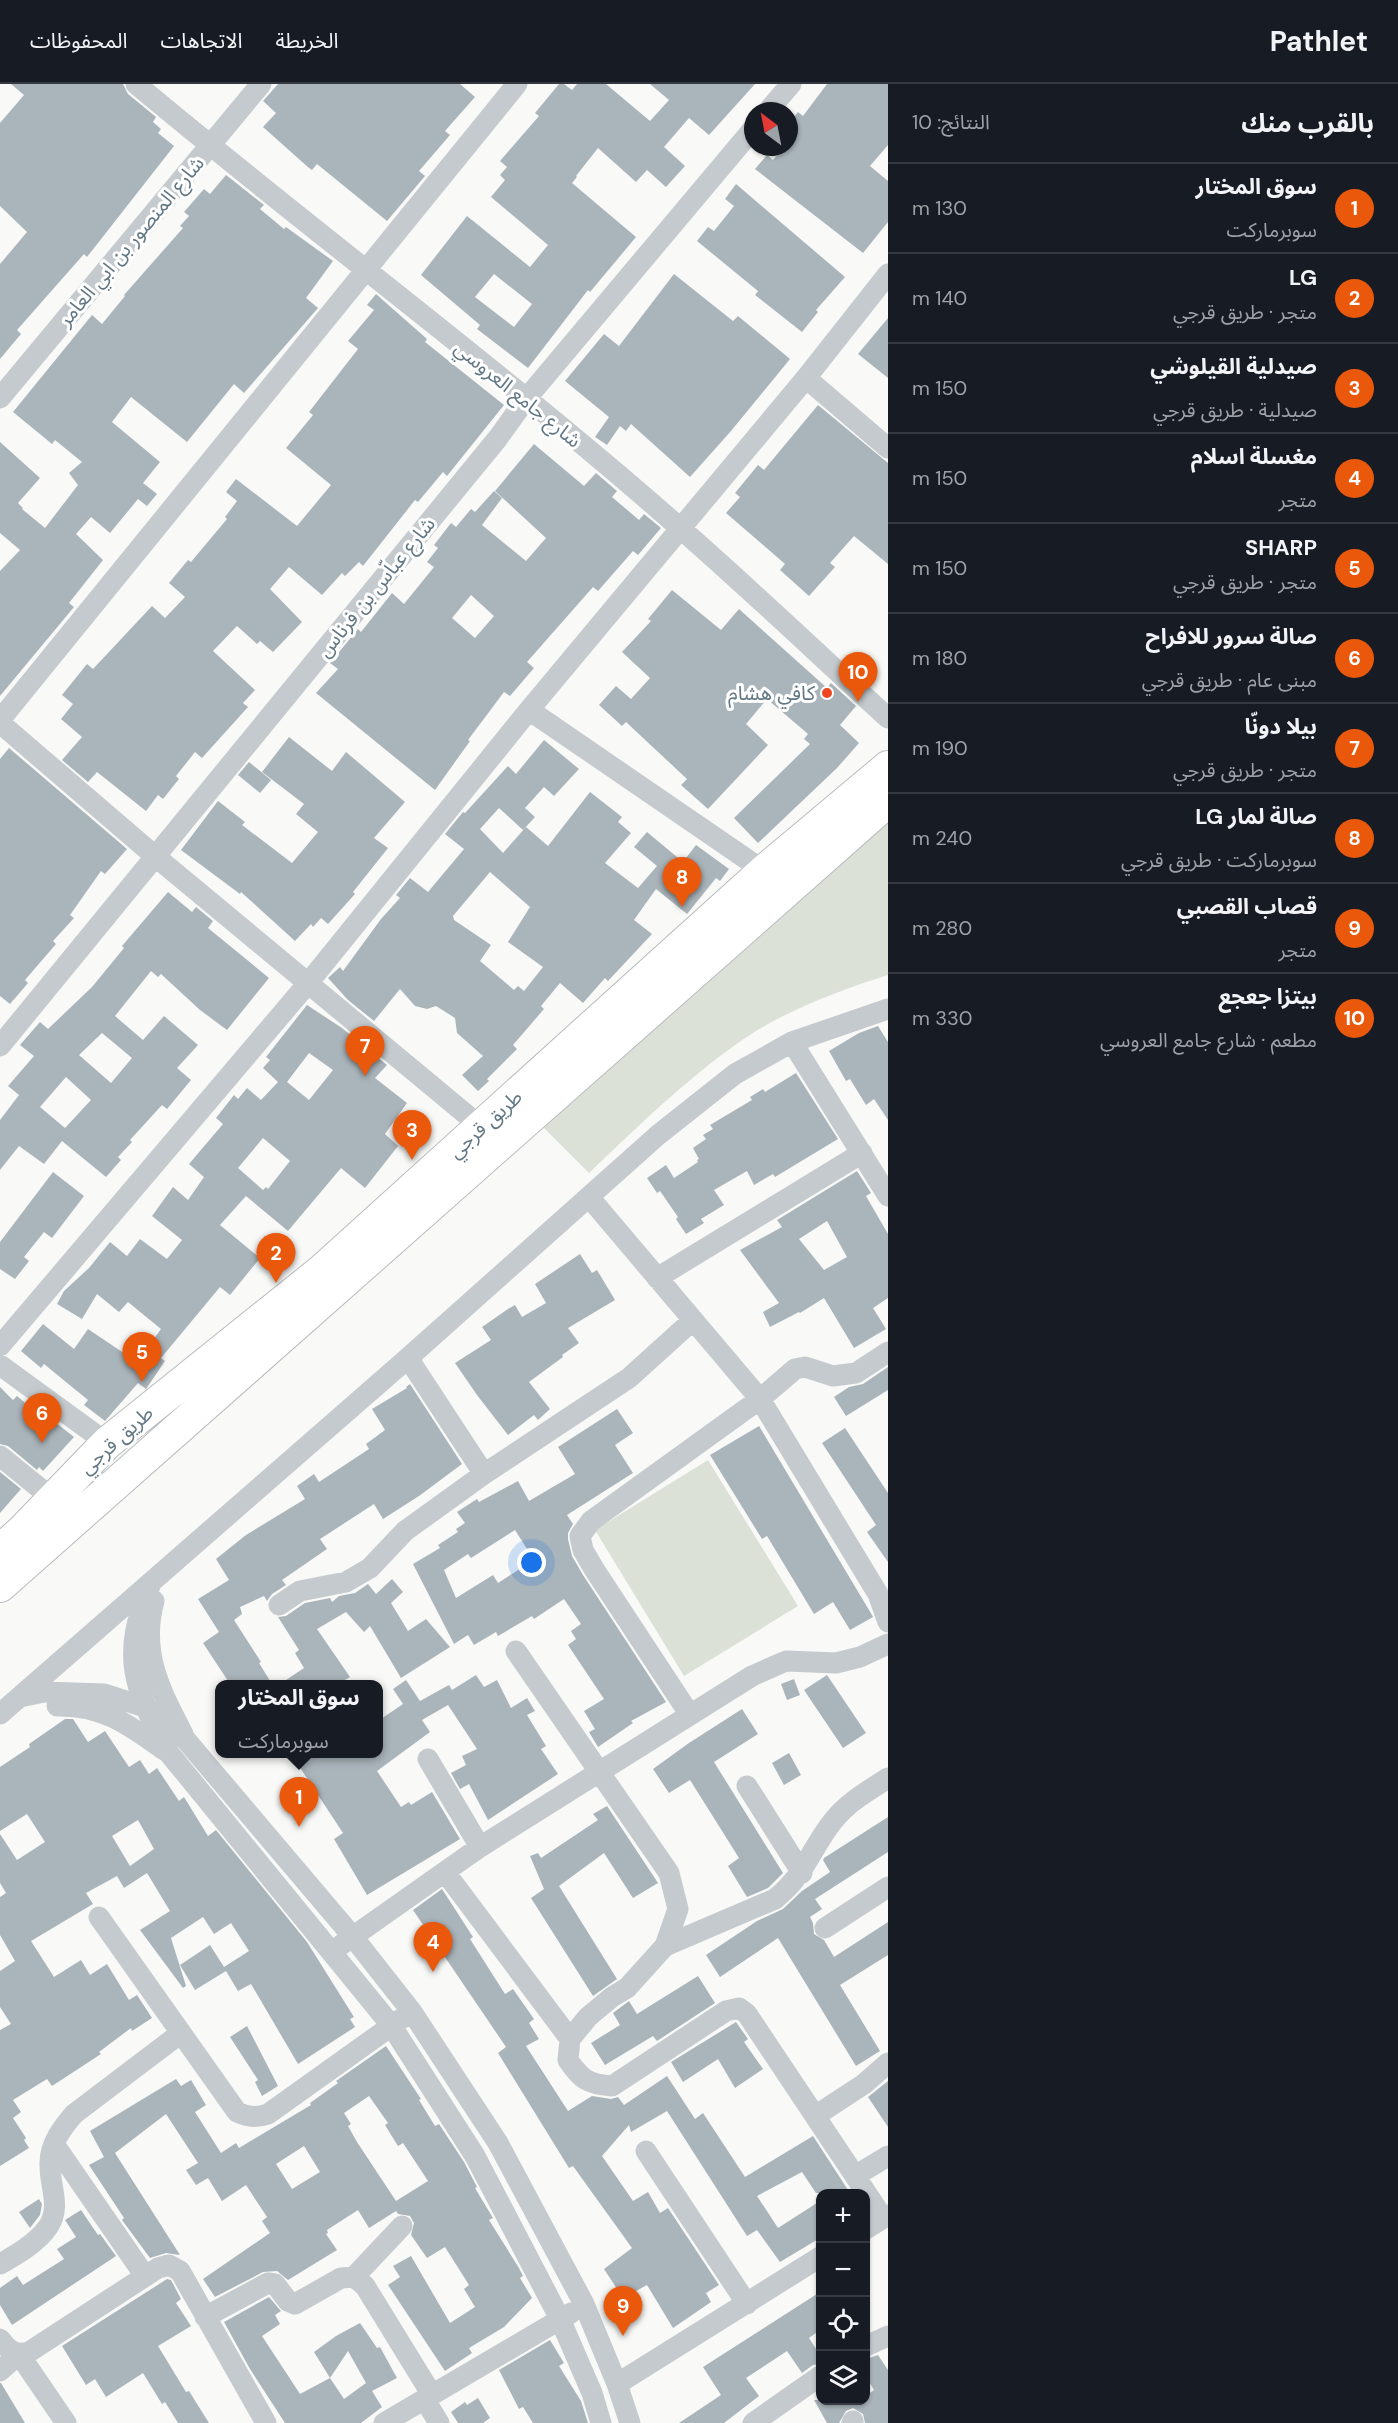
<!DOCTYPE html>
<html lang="ar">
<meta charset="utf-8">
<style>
body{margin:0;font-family:"DM Sans","Noto Sans Arabic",sans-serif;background:#20242c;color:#f1f3f6;direction:rtl}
.controls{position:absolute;right:18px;bottom:18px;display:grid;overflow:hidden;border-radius:12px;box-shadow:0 2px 4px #0004}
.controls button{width:54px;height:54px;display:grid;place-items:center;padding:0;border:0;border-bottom:2px solid #363941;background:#171b24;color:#f1f3f6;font:30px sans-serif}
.compass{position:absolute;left:744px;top:18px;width:54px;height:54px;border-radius:50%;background:#171b24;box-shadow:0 2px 4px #0004;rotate:328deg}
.you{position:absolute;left:532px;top:1479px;width:21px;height:21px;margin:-15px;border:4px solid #fff;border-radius:50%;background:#1a73e8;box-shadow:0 0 0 9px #1a73e833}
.badge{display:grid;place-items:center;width:39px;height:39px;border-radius:50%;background:#ea580c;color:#fff;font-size:20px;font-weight:700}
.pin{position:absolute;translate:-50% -50px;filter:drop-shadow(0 2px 3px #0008)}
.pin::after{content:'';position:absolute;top:32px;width:21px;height:18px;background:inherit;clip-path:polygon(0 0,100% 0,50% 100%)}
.popup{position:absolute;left:215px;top:1596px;width:168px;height:78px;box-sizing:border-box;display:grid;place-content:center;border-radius:12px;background:#171b24;filter:drop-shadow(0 2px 4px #0005);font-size:20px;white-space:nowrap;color:#9ea1a6}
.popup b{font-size:22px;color:#f1f3f6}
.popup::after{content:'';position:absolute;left:50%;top:100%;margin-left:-12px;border:12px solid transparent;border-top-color:#171b24}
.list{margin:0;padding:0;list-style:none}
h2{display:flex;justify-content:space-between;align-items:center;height:78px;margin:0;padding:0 24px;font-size:26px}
h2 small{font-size:20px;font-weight:400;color:#9ea1a6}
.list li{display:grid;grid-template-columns:39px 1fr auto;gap:18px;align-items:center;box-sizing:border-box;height:90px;padding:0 24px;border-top:2px solid #363941}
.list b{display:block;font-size:22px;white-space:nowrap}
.list p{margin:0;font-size:20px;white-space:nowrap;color:#9ea1a6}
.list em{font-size:20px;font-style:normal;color:#9ea1a6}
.icon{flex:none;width:33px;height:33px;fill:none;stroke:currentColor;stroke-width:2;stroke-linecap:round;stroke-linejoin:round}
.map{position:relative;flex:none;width:888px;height:2339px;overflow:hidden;direction:ltr}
header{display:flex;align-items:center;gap:36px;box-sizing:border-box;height:84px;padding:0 30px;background:#171b24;border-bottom:2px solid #363941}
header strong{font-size:28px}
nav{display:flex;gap:33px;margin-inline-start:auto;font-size:21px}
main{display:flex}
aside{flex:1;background:#171b24}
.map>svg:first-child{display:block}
.green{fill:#dbe1d7}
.building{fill:#aab5bb;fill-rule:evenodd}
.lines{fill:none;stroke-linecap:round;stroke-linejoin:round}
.highway-casing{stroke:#b7bcbf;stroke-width:34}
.minor{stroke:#c4cacd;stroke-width:21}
.highway{stroke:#fff;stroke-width:32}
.poi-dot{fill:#ef4521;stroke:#fff;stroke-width:2}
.labels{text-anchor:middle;stroke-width:6;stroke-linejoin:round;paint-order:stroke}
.street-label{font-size:20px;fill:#627784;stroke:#fff}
.poi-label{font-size:20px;fill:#627784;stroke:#fff;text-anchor:end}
</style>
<header>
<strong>Pathlet</strong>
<nav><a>الخريطة</a><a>الاتجاهات</a><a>المحفوظات</a></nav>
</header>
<main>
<aside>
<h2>بالقرب منك<small>النتائج: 10</small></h2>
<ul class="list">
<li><span class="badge">1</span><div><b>سوق المختار</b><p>سوبرماركت</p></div><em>130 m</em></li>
<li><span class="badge">2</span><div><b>LG</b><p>متجر · طريق قرجي</p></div><em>140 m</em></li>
<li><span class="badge">3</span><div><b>صيدلية القيلوشي</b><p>صيدلية · طريق قرجي</p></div><em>150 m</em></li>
<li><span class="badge">4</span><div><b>مغسلة اسلام</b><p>متجر</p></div><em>150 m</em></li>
<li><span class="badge">5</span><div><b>SHARP</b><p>متجر · طريق قرجي</p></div><em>150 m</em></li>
<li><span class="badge">6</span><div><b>صالة سرور للافراح</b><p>مبنى عام · طريق قرجي</p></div><em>180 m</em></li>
<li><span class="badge">7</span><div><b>بيلا دونّا</b><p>متجر · طريق قرجي</p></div><em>190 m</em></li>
<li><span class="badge">8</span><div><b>صالة لمار LG</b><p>سوبرماركت · طريق قرجي</p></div><em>240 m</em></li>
<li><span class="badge">9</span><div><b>قصاب القصبي</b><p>متجر</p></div><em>280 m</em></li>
<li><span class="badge">10</span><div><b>بيتزا جعجع</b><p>مطعم · شارع جامع العروسي</p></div><em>330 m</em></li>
</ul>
</aside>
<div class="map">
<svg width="888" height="2339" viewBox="0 0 888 2339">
<rect width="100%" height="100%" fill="#f9f9f7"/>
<path class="green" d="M888,733V891C840,906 779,929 738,959C684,997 637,1043 589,1089L540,1040Z
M708,1376L798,1522L684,1592L595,1446Z"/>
<path class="building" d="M11,0H123L128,10L156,33L153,38L161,45L158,49L174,62L87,173L84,170L17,246L21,250L0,275V180L27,148L0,122V39L24,11Z
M278,0H460L475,13L445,47L450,51L419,87L425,92L387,137L317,80L312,86L309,84L263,43L276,29L263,17Z
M559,0H564L572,6L577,0H606L650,37L669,16L650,0H755L709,51L689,34L664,63L685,82L666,103L647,86L636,98L598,64L576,92L577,93L572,99L636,153L590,208L588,206L528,284L477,245L480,241L421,191L467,132L530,183L548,161L491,113L505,96L500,91L507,83L500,77L539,32L535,29ZM494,190L532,220L514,243L475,213Z
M827,0H888V61L870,82L888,97V138L863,169L755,85L767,71L773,76L784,63H789V39L798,28L803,32Z
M226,91L264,121L260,125L284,145L286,143L333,177L306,214L318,224L244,309L234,300L187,358L131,313L112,338L160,378L143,399L157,410L147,422L138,415L110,449L91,433L76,450L103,476L69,519L74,523L0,612V487L20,466L0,449V358L40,394L18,419L23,424L22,425L45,444L78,401L69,389L82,378L55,356L52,360L13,328L92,231L102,240L125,212L124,211L183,144L180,142L189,132L184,128L204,105L210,110Z
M736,100L845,193L816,226L818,228L802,248L755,211L758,207L697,157L708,143L714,147L734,122L725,115Z
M674,190L733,237L738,232L790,275L731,347L690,393L631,340L626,347L620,342L607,361L595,353L609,333L565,297L604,250L619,262Z
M376,210L427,255L425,258L504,321L447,392L443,388L418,418L415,416L363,482L359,478L345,492L342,489L322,511L289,483L270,505L302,538L273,568L260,557L257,560L237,542L213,567L255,606L243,619L248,623L202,674L195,668L176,692L179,695L163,715L158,711L146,727L97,688L88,698L62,676L82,653L61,635L73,620L62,611L87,580L93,585L152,522L165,534L185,513L169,499L188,476L191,478L227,435L225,433L237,417L226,408L236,395L297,442L331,401L286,364L313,331L309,328L358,265L348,257L374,226L367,221Z
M888,234V294L858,270Z
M818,321L888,379V480L854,452L830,479L835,483L809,512L780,486L785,480L726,429L740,413L735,409L758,381L764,386Z
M534,360L584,402L596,389L617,407L612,413L639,436L644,430L661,444L638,471L633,467L598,507L593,503L527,578L534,584L510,612L504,608L468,656L470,657L435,706L316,609L338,585L330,579L358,545L361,548L392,509L404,520L434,483L427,478L438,464L434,461L451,439L456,443L471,425L475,428L494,407L502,414L482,441L526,477L546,454L495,407ZM471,511L494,532L475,554L452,534Z
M672,506L721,546L739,525L827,604L831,599L856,622L840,641L859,659L837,684L758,759L734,734L810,660L804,655L808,650L767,615L746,640L768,661L708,725L681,701L687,695L626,638L622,642L599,621L616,602L631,615L650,594L622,568L651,537L648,535Z
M289,653L332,687L346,668L405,718L374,754L388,764L353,808L355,810L328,840L321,834L313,843L311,840L295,857L241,808L240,810L181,766L218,717L245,738L242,741L292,779L318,748L296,730L304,720L262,688Z
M544,656L579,685L554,712L544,703L525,724L535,733L523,746L499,724L480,745L503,769L526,743L548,762L590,708L622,733L618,738L631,749L605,779L638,804L657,782L634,763L647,748L683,778L696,761L729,785L720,797L716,794L687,830L656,805L634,836L652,850L608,897L605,894L583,919L560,899L541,922L544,925L513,961L517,965L487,995L489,997L478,1007L462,991L483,972L457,949L455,934L436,922L427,925L415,922L400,905L374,937L348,916L328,894L340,883L343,887L381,835L400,814L396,811L410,794L428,808L464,765L445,750L463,728L465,729L508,682L516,690ZM490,788L530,823L508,858L543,883L524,907L518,902L514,906L480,877L491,861L454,836L453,832Z
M9,664L127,765L105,790L101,787L70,831L74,834L53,857L56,860L25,896L28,899L10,920L0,912V675Z
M249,678L271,696L260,709L238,691Z
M168,808L192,828L196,823L213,837L208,844L269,894L227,946L200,926L161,890L158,893L151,887L115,932L143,956L164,932L198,961L177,984L191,996L167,1025L162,1021L130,1056L132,1058L118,1073L121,1076L106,1093L62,1057L44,1080L19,1062L0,1086V1036L19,1011L8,1002L34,972L20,961L40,938L48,945L92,903L124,864L122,862ZM102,949L132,974L111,999L79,971ZM66,993L91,1016L65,1044L40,1023Z
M307,921L342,944L387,981L375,994L407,1019L385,1050L398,1062L365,1104L341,1084L288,1147L246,1112L220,1141L260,1174L230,1211L220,1203L161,1274L165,1277L146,1305L138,1299L105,1337L84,1321L88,1316L44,1280L41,1284L21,1267L43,1240L74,1265L88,1245L137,1278L161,1245L128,1218L119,1228L97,1210L82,1235L57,1220L64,1207L89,1184L110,1158L127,1172L140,1155L167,1175L182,1156L152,1132L173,1103L188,1116L204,1093L189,1080L223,1040L216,1034L234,1011L238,1015L247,1004L261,1016L278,998L263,984L270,976L266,973ZM309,969L333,986L309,1016L287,998ZM263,1054L290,1077L268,1105L266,1103L263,1106L238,1084Z
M878,942L888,958V1036L874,1015L866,1021L850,995L846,997L829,967L859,949Z
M796,989L838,1055L775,1093L773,1090L754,1101L747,1087L714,1106L724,1121L701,1135L704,1139L686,1150L676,1135L678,1133L660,1107L657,1109L647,1094L666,1081L674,1094L698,1078L697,1076L699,1075L693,1064L706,1055L703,1051L713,1045L710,1041L752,1016L750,1013L763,1005L765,1008Z
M857,1087L871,1109L866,1112L888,1150V1214L873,1224L886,1245L854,1264L824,1214L800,1229L799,1228L770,1243L763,1228L779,1219L740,1166L782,1143L777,1136ZM827,1137L847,1173L824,1186L799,1155Z
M53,1088L84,1112L52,1154L44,1148L24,1173L29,1177L15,1195L0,1185V1158Z
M580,1170L592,1189L597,1186L615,1216L568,1244L579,1259L562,1271L563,1273L529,1298L550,1325L538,1336L534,1331L508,1351L477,1311L455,1279L491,1256L482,1243L508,1225L515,1221L522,1233L546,1219L535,1200Z
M888,1283V1306L846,1332L834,1313L849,1303L863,1300Z
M410,1300L462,1380L419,1412L383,1435L374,1420L320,1455L327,1465L282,1496L286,1501L272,1510L267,1517L264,1512L240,1523L242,1530L234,1536L261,1578L259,1579L272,1600H230L203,1559L219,1548L198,1515L229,1496L216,1475L246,1451L305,1415L297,1402L314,1390L319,1398L369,1365L366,1360L385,1346L372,1325L407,1304L406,1303Z
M0,1303L13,1316L17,1312L43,1334L46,1331L74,1353L43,1387L39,1383L37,1386L8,1362L0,1360Z
M617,1325L633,1349L615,1361L633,1389L567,1431L573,1440L568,1449V1455L572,1472L583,1491L666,1618L631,1637L633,1639L598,1663L589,1648L595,1645L584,1627L604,1615L568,1561L576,1555L571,1547L581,1540L564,1515L534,1535L532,1532L498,1552L496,1548L474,1561L468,1551L454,1560L413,1480L440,1464L438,1461L458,1448L456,1445L465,1439L457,1428L477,1415L479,1418L518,1397L529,1417L575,1390L558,1363ZM515,1446L534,1476L498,1499L493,1491L456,1514L444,1486L468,1470L471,1474Z
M759,1342L872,1531L873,1533L850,1546L833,1518L814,1530L767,1452L762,1455L710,1371Z
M845,1344L888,1409V1478L867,1448L876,1441L822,1359Z
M0,1388L21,1405L0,1429Z
M392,1495L403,1508L391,1519L408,1547L426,1535L450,1563L401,1594L370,1542L364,1548L346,1528L317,1545L350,1593L338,1600H280L304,1584L295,1569L299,1566L278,1533L286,1532L305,1519L330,1514L332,1518L339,1512L355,1509L368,1500L376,1510Z
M476,1591L484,1603L497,1596L511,1624L527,1614L535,1627L527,1631L546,1662L541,1665L558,1690L488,1736L469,1700L460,1705L451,1689L466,1681L462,1672L477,1665L448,1621L422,1636L430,1648L377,1687L401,1723L409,1718L411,1721L432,1708L460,1755L367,1811L334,1755L343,1749L291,1670H378V1637L403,1620L393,1605L406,1596L420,1617L449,1601L452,1606Z
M827,1591L866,1649L843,1664L804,1606Z
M794,1595L800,1611L787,1616L781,1600Z
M742,1625L758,1650L714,1678L783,1789L768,1804L747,1813L728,1782L739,1774L690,1696L669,1709L653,1685L689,1659Z
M65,1635H73L88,1658L105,1647L129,1683L140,1676L149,1690L157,1684L179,1717L184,1713L208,1752L216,1746L307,1858L354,1933L350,1935L355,1943L298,1980L251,1900L238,1907L226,1887L195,1906L180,1881L210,1861L224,1883L249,1867L231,1839L214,1850L203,1833L171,1854L186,1902L183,1904L140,1846L170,1827L147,1789L124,1804L117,1792L86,1809L93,1820L31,1857L54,1893L81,1876L90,1891L107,1880L129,1916L137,1911L152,1934L132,1947L131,1944L99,1968L101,1970L52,2002L47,1995L13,2016L21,2028L13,2034L26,2054L24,2056L29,2064L0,2082V1946L11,1940L0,1923V1887L15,1877L0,1851V1813L6,1809L0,1799V1750L17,1776L45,1758L27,1730L0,1747V1683L30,1663L29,1660ZM138,1736L154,1765L130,1782L112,1752Z
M789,1669L801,1691L784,1701L772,1679Z
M607,1722L658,1799L633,1814L604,1769L559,1802L617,1895L593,1912L531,1814L544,1805L530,1772L538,1769L541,1774L598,1736L593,1730Z
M888,1733V1768L815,1815L822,1825L810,1833L813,1839L814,1850L824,1856L834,1873L888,1838V1871L840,1901L880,1967L856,1982L778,1854L720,1893L706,1871L757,1837L783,1825L802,1807L830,1788L823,1776L824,1774Z
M442,1805L473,1853L470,1855L505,1910L513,1905L534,1935L529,1939L539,1955L526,1962L568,2027L592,2012L611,2015L618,2013L624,2021L667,1992L695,2035L703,2029L745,2093L813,2052L850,2109H816L802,2088L757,2112L778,2144L820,2117V2154L780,2178L757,2146L747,2152L667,2027L631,2048L629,2041L602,2072L633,2117L648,2108L660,2129L668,2124L719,2201L706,2209L711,2218L673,2244L647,2201L623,2214L604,2185L632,2164L573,2082L569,2084L498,1969L506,1963L413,1826Z
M698,1892L715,1919L657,1957L653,1952L605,1981L591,1959L620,1941L613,1929L629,1917L637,1930Z
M736,1938L748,1955L744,1958L763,1985L735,2004L718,1975L683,1998L671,1978Z
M247,1942L278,2002L262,2012L255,1998L258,1996L230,1953Z
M386,1962L421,2015L419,2016L435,2042L439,2040L464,2078L477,2103L475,2104L493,2134L489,2136L519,2184L523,2192L520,2194L532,2214L504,2243L469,2264L472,2269L445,2287L388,2201L400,2193L393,2182L411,2172L450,2239L475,2223L464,2205L469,2201L445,2163L427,2174L411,2151L414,2139L410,2132L398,2130L396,2127L369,2144L358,2126L327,2146L328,2149L326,2150L337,2166L288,2196L277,2187L263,2188L215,2213L203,2195L270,2149L262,2137L267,2133L246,2101L222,2117L208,2094L196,2101L186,2086L198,2079L166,2030L115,2069L180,2171L166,2169L150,2174L122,2136L124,2134L89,2081L104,2073L90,2047L176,1995L181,2002L191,1996L206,2021L195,2028L221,2069L236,2059L239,2064L311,2021L310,2019L338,1999L336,1997ZM369,2012L388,2039L385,2041L398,2062L403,2059L428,2097L396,2117L357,2058L348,2042L351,2040L344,2029ZM304,2062L320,2088L292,2105L276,2080Z
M888,1997V2043L868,2013Z
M39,2115L42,2120L40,2131L30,2144L19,2128Z
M81,2126L98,2151L100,2150L116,2172L12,2241L0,2221V2204L17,2192L23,2201L64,2175L57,2165L76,2153L65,2136Z
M167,2195L171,2196L181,2215L176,2219L191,2242L158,2262L186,2308L189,2307L209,2339H178L165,2318L162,2320L143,2289L106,2313L95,2295L86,2301L62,2262Z
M820,2208V2246L809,2254L820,2271V2280L813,2281L802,2289L787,2267L746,2294L759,2312L724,2339H679L721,2311L703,2283Z
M269,2213L281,2227L275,2231L280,2240L262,2252L300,2310L330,2294L314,2268L336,2252L360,2239L377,2264L380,2263L397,2294L372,2307L382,2323L361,2339H285L250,2285L224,2238ZM348,2267L366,2299L344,2315L330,2294Z
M550,2256L564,2279L559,2282L581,2317L588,2339H533L523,2323L519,2325L499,2286Z
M878,2271L888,2286V2339H865L863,2330L853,2324L846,2327L839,2339H827L814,2316H820L816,2310L820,2307V2316H866V2312L874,2306L866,2293V2275Z
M0,2299H1L25,2339H0Z
M478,2314L490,2334L483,2339H458L451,2328L465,2318L467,2321Z"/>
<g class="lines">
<g class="highway-casing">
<path id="highway" d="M0,1467L22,1447L107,1359L320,1188L764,787L888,683
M0,1502L888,717"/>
</g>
<path class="minor" d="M136,0C315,150 504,289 680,444C751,506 819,571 888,634
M768,27L791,0
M806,294L888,364
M0,314L261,0
M529,626L764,787
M0,636L517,0
M0,639L156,773L491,1051
M792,958L888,1112
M0,962L498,354L526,315L753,45
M589,1113L760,1315L878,1510L888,1538
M657,1194L862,1069
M0,1262L309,898L529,626L806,294L888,190
M408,1274L484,1390
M0,1281L107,1359
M0,1372L53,1415
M150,1502C120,1573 134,1604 168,1668L391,1941L475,2072L560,2235L592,2309L601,2339
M154,1517C140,1568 160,1606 183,1650
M279,1521L300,1507L346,1498L370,1484L405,1447L484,1390L629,1294L692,1237
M516,1567L669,1789L678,1825L665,1862L627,1904L612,1913L588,1933L570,1955L568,1976C581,1995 587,2000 612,2002L726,1927L739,1924L747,1930L883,2134
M20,1613L44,1608L104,1610L145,1623L186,1656L353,1853L412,1928L498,2059L584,2220L617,2300L630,2339
M57,1622C103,1621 129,1641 164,1666
M0,1630L408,1274L658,1051L735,990L792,958L888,925
M690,1631L594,1485L583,1466L580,1452L591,1437L760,1315L795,1285L805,1283L833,1292L856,1289L888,1268
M428,1675L480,1763
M747,1702L802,1789
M445,1788L570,1955
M99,1833L237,2028C248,2033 256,2034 268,2030L401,1935
M825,1844L888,1803
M341,1861L480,1763L752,1592L786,1577L836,1579L860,1573L888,1560
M665,1862L775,1815C806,1790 810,1766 833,1737C847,1719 869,1706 888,1694
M815,2032L864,2000L888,1979
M54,2060L145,2192
M646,2067L747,2220
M855,2092L888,2072
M866,2145L888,2131
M0,2180C16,2171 37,2159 48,2143C62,2122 49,2102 50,2079C50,2060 62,2044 74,2030L181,1949
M354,2193L402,2142
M205,2233L268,2199L275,2200L288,2217L295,2220L341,2194L354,2193L365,2202L432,2311
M0,2255C8,2266 15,2272 29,2268L158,2184L169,2181L180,2187L266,2339
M866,2262L888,2252
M0,2287L19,2270L66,2339
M617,2300L820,2173
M425,2316L439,2339
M384,2339L571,2229
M753,2339L820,2292
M852,2339L853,2337"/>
<use href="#highway" class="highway"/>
</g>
<circle class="poi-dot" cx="827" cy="609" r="6"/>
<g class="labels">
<g class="street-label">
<text transform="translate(131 157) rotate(-50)" y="7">شارع المنصور بن ابي العامر</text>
<text transform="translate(518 310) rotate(39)" y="7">شارع جامع العروسي</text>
<text transform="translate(376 503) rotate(-51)" y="7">شارع عباّس بن فرناس</text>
<text transform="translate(485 1040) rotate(-42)" y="7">طريق قرجي</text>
<text transform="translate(116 1356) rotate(-42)" y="7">طريق قرجي</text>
</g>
<g class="poi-label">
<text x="815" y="616">كافي هشام</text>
</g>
</g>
</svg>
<div class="controls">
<button>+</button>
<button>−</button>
<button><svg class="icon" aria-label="locate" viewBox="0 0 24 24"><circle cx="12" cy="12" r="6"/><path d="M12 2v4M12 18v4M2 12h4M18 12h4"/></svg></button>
<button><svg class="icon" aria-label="layers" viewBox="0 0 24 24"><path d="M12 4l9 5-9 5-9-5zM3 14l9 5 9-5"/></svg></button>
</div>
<svg class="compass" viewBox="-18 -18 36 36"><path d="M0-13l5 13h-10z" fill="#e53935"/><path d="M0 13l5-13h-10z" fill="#9ea1a6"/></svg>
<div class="you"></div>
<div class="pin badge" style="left:299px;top:1743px">1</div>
<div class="popup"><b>سوق المختار</b>سوبرماركت</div>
<div class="pin badge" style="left:276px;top:1199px">2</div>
<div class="pin badge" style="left:412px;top:1076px">3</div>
<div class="pin badge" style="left:433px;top:1888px">4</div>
<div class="pin badge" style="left:142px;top:1298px">5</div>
<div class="pin badge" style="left:42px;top:1359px">6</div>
<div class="pin badge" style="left:365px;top:992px">7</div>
<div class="pin badge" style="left:682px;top:823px">8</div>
<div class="pin badge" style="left:623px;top:2252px">9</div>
<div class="pin badge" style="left:858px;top:618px">10</div>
</div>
</main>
